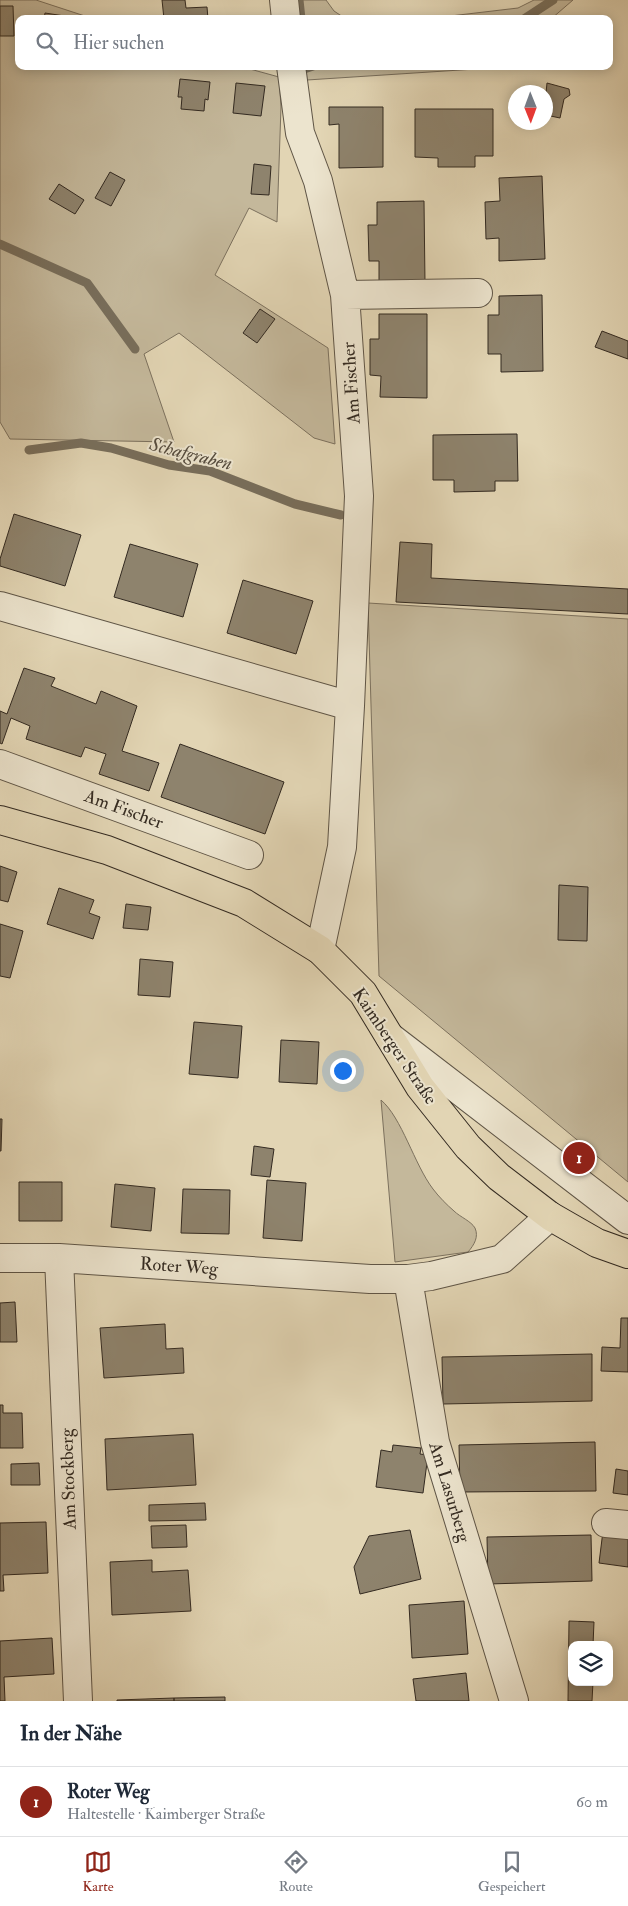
<!DOCTYPE html>
<html lang="de">
<meta charset="utf-8">
<style>
body{margin:0;font-family:"IM FELL Double Pica",serif;background:#f6f6f7;color:#1f2937}
.controls{position:absolute;right:15px;bottom:15px;display:grid;overflow:hidden;border-radius:10px;box-shadow:0 2px 12px #0003}
.controls button{width:45px;height:45px;display:grid;place-items:center;padding:0;border:0;border-bottom:1px solid #e0e1e3;background:#fff;color:#1f2937;font:25px sans-serif}
.compass{position:absolute;left:508px;top:85px;width:45px;height:45px;border-radius:50%;background:#fff;box-shadow:0 2px 12px #0003;rotate:179deg}
.you{position:absolute;left:342px;top:1070px;width:18px;height:18px;margin:-12px;border:4px solid #fff;border-radius:50%;background:#1a73e8;box-shadow:0 0 0 8px #1a73e833}
.badge{display:grid;place-items:center;width:32px;height:32px;border-radius:50%;background:#8f2418;color:#fff;font-size:16px;font-weight:700}
.pin{position:absolute;translate:-50% -50%;border:2px solid #fff;box-shadow:0 1px 5px #0006}
.list{margin:0;padding:0;list-style:none}
h2{display:flex;justify-content:space-between;align-items:center;height:65px;margin:0;padding:0 20px;font-size:21px}
h2 small{font-size:16px;font-weight:400;color:#747a83}
.list li{display:grid;grid-template-columns:32px 1fr auto;gap:15px;align-items:center;box-sizing:border-box;height:70px;padding:0 20px;border-top:1px solid #e0e1e3}
.list b{display:block;font-size:19px;white-space:nowrap}
.list p{margin:0;font-size:16px;white-space:nowrap;color:#747a83}
.list em{font-size:16px;font-style:normal;color:#747a83}
.icon{flex:none;width:28px;height:28px;fill:none;stroke:currentColor;stroke-width:2;stroke-linecap:round;stroke-linejoin:round}
.map{position:relative;flex:none;width:628px;height:1701px;overflow:hidden}
.search{position:absolute;background:#fff;box-shadow:0 2px 12px #0003;left:15px;right:15px;top:15px;height:55px;display:flex;align-items:center;gap:12px;box-sizing:border-box;padding:0 18px;border-radius:10px;color:#747a83;font-size:19px}
.sheet{height:135px;background:#fff}
nav{display:flex;justify-content:space-around;align-items:center;box-sizing:border-box;height:70px;border-top:1px solid #e0e1e3;background:#fff;font-size:14px;color:#747a83}
nav a{display:grid;justify-items:center;gap:2px}
nav .on{color:#8f2418}
.map>svg:first-child{display:block}
.green{fill:#c4b89b;stroke:#7c715e}
.lines{fill:none;stroke-linecap:round;stroke-linejoin:round}
.stream{stroke:#786e5b;stroke-width:9}
.building{fill:#8e836d;stroke:#332a21}
.minor-casing{stroke:#5f5546;stroke-width:30}
.major-casing{stroke:#332a21;stroke-width:30}
.minor{stroke:#ece4ce;stroke-width:28}
.major{stroke:#e2d5b4;stroke-width:28}
.labels{text-anchor:middle;stroke-width:4;stroke-linejoin:round;paint-order:stroke}
.street-label{font-size:18px;fill:#332a21;stroke:#ece4ce}
.water-label{font-size:19px;font-style:italic;fill:#564c3e;stroke:#ece4ce}
</style>
<div class="map">
<svg width="628" height="1701" viewBox="0 0 628 1701">
<rect width="100%" height="100%" fill="#e2d5b4"/>
<filter id="stains"><feTurbulence type="fractalNoise" baseFrequency=".004" numOctaves="4"/><feColorMatrix values="0 0 0 0 .2 0 0 0 0 .09 0 0 0 0 .02 0 0 0 .5 -.17"/></filter>
<radialGradient id="worn" r=".72"><stop offset=".6" stop-color="#630" stop-opacity="0"/><stop offset="1" stop-color="#630" stop-opacity=".3"/></radialGradient>
<path class="green" d="M0,0H36L94,19H19V66H239L279,77L281,107L277,222L249,208L215,275L328,348L335,444L314,438L179,333L144,354L174,442L10,439L0,422Z
M293,0H326L334,11L346,19H295Z
M534,0H573L551,19H425L518,8Z
M299,66H493L491,68L307,80L301,79Z
M368,603L628,619V1182L379,976Z
M381,1100C402,1118 414,1164 433,1189C439,1197 447,1205 454,1211C460,1217 471,1221 475,1228C479,1237 474,1245 468,1252L395,1262Z"/>
<g class="lines">
<path class="stream" d="M299,0L301,19
M524,19L553,0
M304,69L313,66
M0,244L87,283L135,349
M29,450L81,443L111,448L169,465L210,471L295,504L341,515"/>
</g>
<path class="building" d="M162,0H185L186,8L207,7L208,19H164Z
M0,6H13L14,36H0Z
M45,13L71,17L70,19H44Z
M180,79L210,82L208,100L205,99L204,111L181,109L182,97H178Z
M236,83L265,86L261,116L233,113Z
M547,83L569,89L570,95L564,99L560,118L546,115V93Z
M329,107H383V167L339,168V124L329,125Z
M415,109H493V156H475V167H438V158L415,157Z
M254,164L271,166L269,195L251,194Z
M110,172L125,180L111,206L95,198Z
M542,176L545,259L499,261V238L486,239L485,202L500,201L499,178Z
M59,184L84,200L75,214L49,199Z
M424,201L425,283L379,284V261H369L368,225H377V202Z
M542,295L543,371L501,372V354H488V315H499V296Z
M260,309L275,319L257,343L243,333Z
M379,314H427V398L380,397L381,376L370,375V339H379Z
M602,331L628,341V359L595,347Z
M517,434L518,481H495V491L454,492V480H433V435Z
M14,514L81,535L65,586L0,566V559Z
M400,542L432,544L431,578L628,589V614L396,602Z
M130,544L198,564L183,617L114,597Z
M243,580L313,601L296,654L227,633Z
M24,668L55,678L51,686L96,704L101,691L137,706L122,751L159,763L149,791L99,774L106,754L85,747L81,757L26,739L30,726L11,718L2,744L0,743V711L7,714Z
M180,744L284,782L265,834L161,797Z
M0,866L17,872L8,902L0,900Z
M559,885L588,887L587,941L558,940Z
M59,888L94,900L89,913L100,917L93,939L47,924Z
M126,904L151,907L148,930L123,928Z
M0,924L23,931L10,978L0,976Z
M140,959L173,962L170,997L138,995Z
M194,1022L242,1026L238,1078L189,1074Z
M281,1040L319,1042L317,1084L279,1082Z
M0,1119H2L1,1151H0Z
M254,1146L274,1149L270,1177L251,1175Z
M267,1180L306,1183L302,1241L263,1238Z
M19,1182H62V1221H19Z
M115,1184L155,1188L151,1231L111,1227Z
M183,1189L230,1190L229,1234L181,1233Z
M15,1302L17,1342H0V1303Z
M621,1318H628V1372L601,1371L602,1347L620,1348Z
M165,1324L166,1349L183,1348L184,1373L104,1378L100,1328Z
M592,1354V1401L443,1404L442,1357Z
M0,1405H3V1413H22L23,1448H0Z
M193,1434L196,1485L107,1490L105,1439Z
M595,1442L596,1491L460,1492L459,1445Z
M393,1445L421,1448L420,1454L428,1455L423,1493L376,1487L381,1450L392,1452Z
M39,1463L40,1485H11V1464Z
M616,1469L628,1471V1495L613,1493Z
M205,1503L206,1520L149,1521V1505Z
M46,1522L48,1573L3,1575L4,1591H0V1523Z
M186,1525L187,1547L152,1548L151,1526Z
M410,1530L421,1579L360,1594L354,1567L369,1536Z
M603,1531L628,1534V1567L599,1563Z
M591,1535L592,1581L488,1584L487,1537Z
M152,1560V1572L188,1570L191,1611L112,1615L110,1562Z
M464,1601L468,1654L412,1658L409,1605Z
M569,1621L594,1622L593,1645H572V1682H593L592,1701H568Z
M52,1638L54,1674L4,1677L5,1701H0V1641Z
M466,1673L469,1701H416L413,1679Z
M225,1697V1701H174V1698Z
M174,1698V1701H117V1700Z"/>
<g class="lines">
<g class="minor-casing">
<path id="minor" d="M284,0L286,19
M291,66L300,133L318,181L345,295L359,496L350,706L342,847L320,950
M345,295L478,293
M0,606L350,706
M0,764L249,855
M390,1037L628,1220
M0,1258H59L370,1279H408L431,1276L502,1259L550,1216
M59,1258L78,1701
M408,1279L435,1442L514,1701
M606,1523L628,1525"/>
</g>
<g class="major-casing">
<path id="major" d="M0,820L107,850L244,903L320,950L363,993L420,1087L468,1147L499,1177L550,1216L597,1243L628,1254"/>
</g>
<use href="#minor" class="minor"/>
<use href="#major" class="major"/>
</g>
<g class="labels">
<g class="street-label">
<text transform="translate(351 383) rotate(-94)" y="6">Am Fischer</text>
<text transform="translate(124 809) rotate(20)" y="6">Am Fischer</text>
<text transform="translate(395 1046) rotate(56)" y="6">Kaimberger Straße</text>
<text transform="translate(179 1266) rotate(4)" y="6">Roter Weg</text>
<text transform="translate(68 1479) rotate(-92)" y="6">Am Stockberg</text>
<text transform="translate(450 1492) rotate(73)" y="6">Am Lasurberg</text>
</g>
<g class="water-label">
<text transform="translate(191 453) rotate(14)" y="7">Schafgraben</text>
</g>
</g>
<rect width="100%" height="100%" filter="url(#stains)"/>
<rect width="100%" height="100%" fill="url(#worn)"/>
</svg>
<div class="controls">
<button><svg class="icon" aria-label="layers" viewBox="0 0 24 24"><path d="M12 4l9 5-9 5-9-5zM3 14l9 5 9-5"/></svg></button>
</div>
<svg class="compass" viewBox="-18 -18 36 36"><path d="M0-13l5 13h-10z" fill="#e53935"/><path d="M0 13l5-13h-10z" fill="#747a83"/></svg>
<div class="you"></div>
<div class="pin badge" style="left:579px;top:1158px">1</div>
<div class="search"><svg class="icon" aria-label="search" viewBox="0 0 24 24"><circle cx="10" cy="10" r="6"/><path d="M15 15l6 6"/></svg>Hier suchen</div>
</div>
<section class="sheet">
<h2>In der Nähe<small></small></h2>
<ul class="list">
<li><span class="badge">1</span><div><b>Roter Weg</b><p>Haltestelle · Kaimberger Straße</p></div><em>60 m</em></li>
</ul>
</section>
<nav>
<a class="on"><svg class="icon" aria-label="map" viewBox="0 0 24 24"><path d="M3 6l6-2 6 2 6-2v14l-6 2-6-2-6 2zM9 4v14M15 6v14"/></svg>Karte</a>
<a><svg class="icon" aria-label="directions" viewBox="0 0 24 24"><path d="M12 3l9 9-9 9-9-9zM9 14v-3h6M13 9l2 2-2 2"/></svg>Route</a>
<a><svg class="icon" aria-label="saved" viewBox="0 0 24 24"><path d="M7 4h10v16l-5-4-5 4z"/></svg>Gespeichert</a>
</nav>
